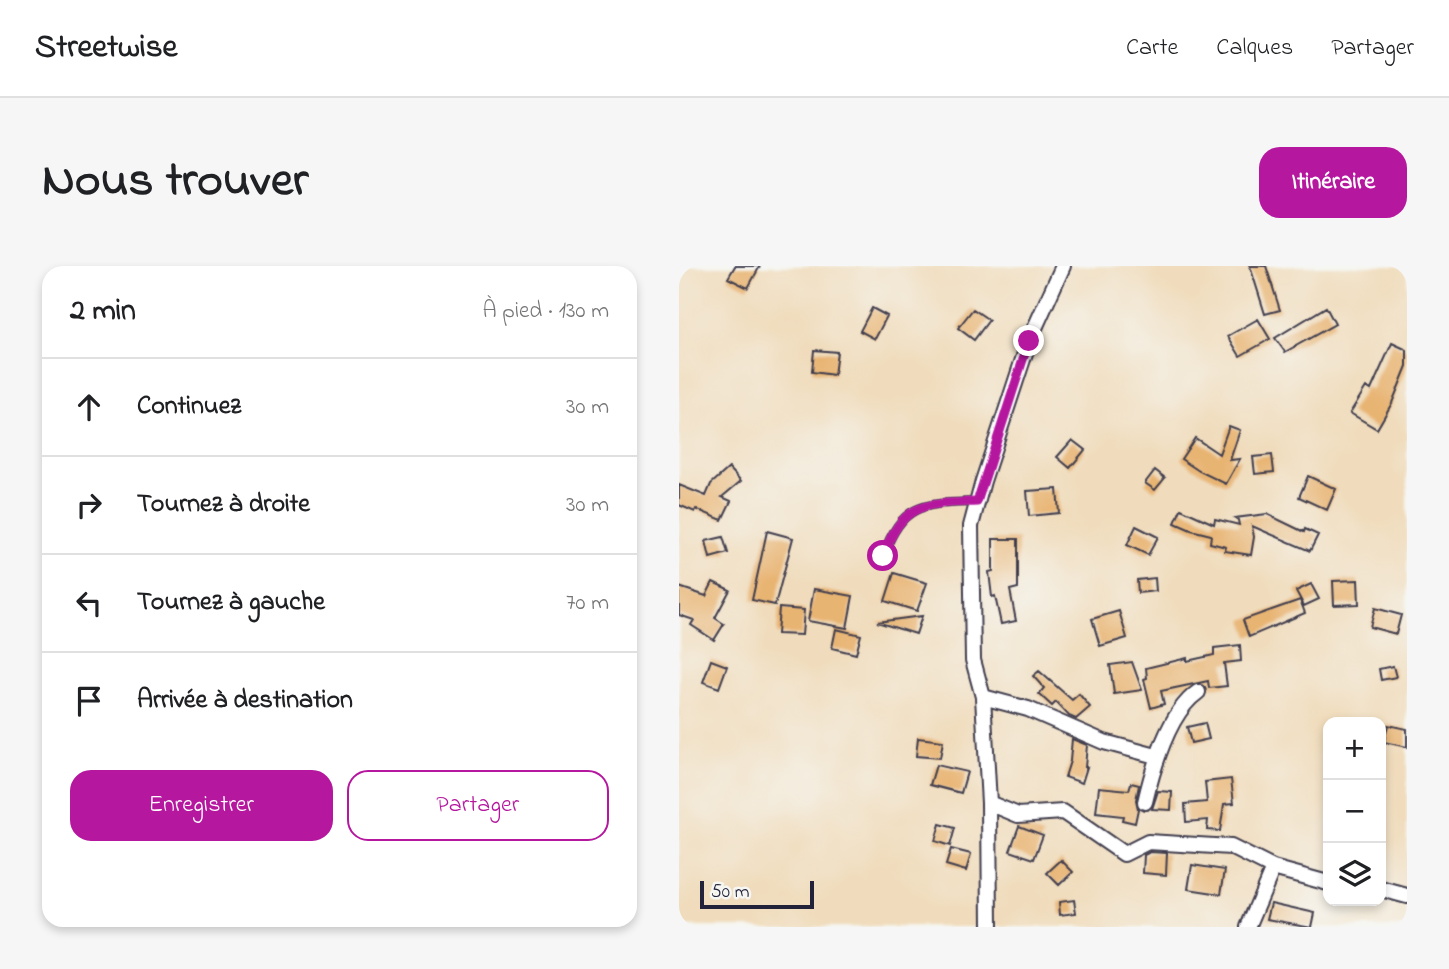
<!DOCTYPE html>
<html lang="fr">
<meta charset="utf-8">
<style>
body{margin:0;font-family:"Indie Flower",sans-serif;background:#f6f6f6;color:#202124}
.controls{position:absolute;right:21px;bottom:21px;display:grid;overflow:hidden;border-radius:14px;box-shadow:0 4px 10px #0003}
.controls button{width:63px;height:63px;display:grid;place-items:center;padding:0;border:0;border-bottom:2px solid #e0e0e0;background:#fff;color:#202124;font:35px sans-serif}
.scale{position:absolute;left:21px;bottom:18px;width:114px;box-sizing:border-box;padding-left:7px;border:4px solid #22223b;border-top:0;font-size:19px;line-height:24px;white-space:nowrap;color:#22223b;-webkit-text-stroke:5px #f6f6f2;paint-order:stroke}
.stop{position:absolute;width:21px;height:21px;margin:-16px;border:5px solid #b5179e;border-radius:50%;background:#fff}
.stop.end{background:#b5179e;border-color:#fff;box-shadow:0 2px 7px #0008}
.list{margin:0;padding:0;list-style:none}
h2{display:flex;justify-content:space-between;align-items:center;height:91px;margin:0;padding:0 28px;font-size:30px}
h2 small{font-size:23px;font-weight:400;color:#757577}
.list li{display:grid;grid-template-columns:46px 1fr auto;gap:21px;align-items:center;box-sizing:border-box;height:98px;padding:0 28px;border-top:2px solid #e0e0e0}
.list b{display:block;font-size:26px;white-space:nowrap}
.list em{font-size:23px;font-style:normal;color:#757577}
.actions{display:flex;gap:14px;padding:21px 28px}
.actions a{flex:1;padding:16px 0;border:2px solid #b5179e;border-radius:21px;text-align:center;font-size:24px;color:#b5179e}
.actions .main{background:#b5179e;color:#fff}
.icon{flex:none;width:38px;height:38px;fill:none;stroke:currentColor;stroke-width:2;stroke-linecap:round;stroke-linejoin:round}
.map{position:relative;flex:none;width:728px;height:661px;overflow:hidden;border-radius:21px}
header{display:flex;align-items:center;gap:42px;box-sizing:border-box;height:98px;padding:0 35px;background:#fff;border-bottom:2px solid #e0e0e0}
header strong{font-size:33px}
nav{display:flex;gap:38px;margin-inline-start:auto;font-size:24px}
.intro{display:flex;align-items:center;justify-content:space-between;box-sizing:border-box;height:168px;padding:0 42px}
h1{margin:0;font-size:49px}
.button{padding:18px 32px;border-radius:21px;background:#b5179e;color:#fff;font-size:24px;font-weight:700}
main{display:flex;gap:42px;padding:0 42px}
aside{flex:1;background:#fff;border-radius:21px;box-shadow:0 4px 10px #0003}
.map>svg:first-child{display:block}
.building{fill:#e8b472}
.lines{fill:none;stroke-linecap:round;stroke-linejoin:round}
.lane-casing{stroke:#413e4e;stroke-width:10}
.street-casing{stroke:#413e4e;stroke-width:18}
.lane{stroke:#fff;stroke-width:7}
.street{stroke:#fff;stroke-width:14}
.route{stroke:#b5179e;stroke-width:9}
</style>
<header>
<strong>Streetwise</strong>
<nav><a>Carte</a><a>Calques</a><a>Partager</a></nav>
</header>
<div class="intro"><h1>Nous trouver</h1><a class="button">Itinéraire</a></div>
<main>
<aside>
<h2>2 min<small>À pied · 130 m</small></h2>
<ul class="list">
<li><svg class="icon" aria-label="ahead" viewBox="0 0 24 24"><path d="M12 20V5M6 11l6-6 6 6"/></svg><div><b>Continuez</b></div><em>30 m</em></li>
<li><svg class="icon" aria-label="right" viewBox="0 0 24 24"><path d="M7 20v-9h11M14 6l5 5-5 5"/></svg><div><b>Tournez à droite</b></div><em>30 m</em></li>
<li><svg class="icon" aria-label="left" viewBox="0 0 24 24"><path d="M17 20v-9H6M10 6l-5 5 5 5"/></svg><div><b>Tournez à gauche</b></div><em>70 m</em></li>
<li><svg class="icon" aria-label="arrive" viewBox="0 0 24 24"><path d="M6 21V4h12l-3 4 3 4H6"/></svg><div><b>Arrivée à destination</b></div></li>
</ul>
<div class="actions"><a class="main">Enregistrer</a><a>Partager</a></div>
</aside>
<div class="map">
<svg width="728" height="661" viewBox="0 0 728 661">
<rect width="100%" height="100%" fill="#f6f6f2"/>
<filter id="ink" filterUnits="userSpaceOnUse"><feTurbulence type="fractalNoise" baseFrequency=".0143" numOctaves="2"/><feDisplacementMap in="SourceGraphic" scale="14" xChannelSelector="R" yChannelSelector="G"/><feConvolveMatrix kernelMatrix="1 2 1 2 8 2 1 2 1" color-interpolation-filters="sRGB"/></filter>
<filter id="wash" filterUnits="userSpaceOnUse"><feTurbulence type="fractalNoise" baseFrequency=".00686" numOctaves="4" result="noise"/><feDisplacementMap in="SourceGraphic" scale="28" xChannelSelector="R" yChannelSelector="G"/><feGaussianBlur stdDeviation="1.57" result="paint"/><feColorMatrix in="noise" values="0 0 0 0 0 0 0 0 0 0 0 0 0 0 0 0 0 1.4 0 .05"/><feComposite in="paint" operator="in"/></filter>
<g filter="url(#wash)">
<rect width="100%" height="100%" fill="#f0dcbc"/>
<g id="blocks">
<path class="building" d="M56,0H81L69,22L49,12Z
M571,0H587L601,44L586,48Z
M647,41L656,58L606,86L596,72Z
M193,42L208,50L196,73L181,65Z
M294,43L310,54L295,74L279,62Z
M579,53L591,73L561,90L549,70Z
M713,77L728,84V100L713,137L698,163L671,147L687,121L692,124Z
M135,84L158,86L155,109L133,106Z
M550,160L561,164L551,194L561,193L547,218L520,205L502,193L516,172L540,188Z
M393,174L406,184L391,202L378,191Z
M593,189L595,206L576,208L574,191Z
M50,202L62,215L43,231L52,235L43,254L17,243L16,246L0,239V219L27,230L32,218Z
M476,204L486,212L476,224L466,217Z
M629,210L657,223L648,244L620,231Z
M378,223L380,247L350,250L348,225Z
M502,243L535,258L536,253L560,259L559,254L556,252L588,248L625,266L626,263L639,269L631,285L573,260L575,271L572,289L546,285L547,281L531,277L532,269L512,264L496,257Z
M457,260L479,271L469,289L448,279Z
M88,265L114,272L96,339L73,334Z
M44,271L49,287L31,292L27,275Z
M314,273H339V322L331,324L337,355L322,358L316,330L313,331L310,306L314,305Z
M215,307L248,317L238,345L206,335Z
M476,312L477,325L459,327L458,314Z
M679,314L680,338L655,339L654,315Z
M34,316L51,324L36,352L45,358L35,374L12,359L15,354L0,349V321L27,330Z
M632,318L640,333L625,340L617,325Z
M135,323L174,330L168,362L129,355Z
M621,334L626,347L570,371L564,354Z
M100,342L125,344L123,369L98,368Z
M696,342L722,349L717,368L691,361Z
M440,345L448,372L421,380L413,353Z
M243,350L237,368L198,356Z
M157,363L182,369L177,388L153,382Z
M561,379L562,395L545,397L548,420L530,422L529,415L482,425L485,438L472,442L465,413L468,412L467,402L508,392V395L535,389V382Z
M32,394L48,400L40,422L24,416Z
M453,396L463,424L435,428L431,399Z
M714,400L717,411L702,414L700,403Z
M360,405L393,434L400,428L411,441L397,453L390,450L377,436L373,440L360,428L365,422L354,410Z
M526,457L530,473L512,477L508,461Z
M709,459L728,463V481L705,476Z
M239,472L264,475L261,492L237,490Z
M393,473L408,479L406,501H408L403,517L386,511L391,495Z
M257,499L288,506L282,527L251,519Z
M552,513L555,537L545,538L541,565L528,564L529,554L507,556L506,538L528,536L526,516Z
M452,517L460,519L457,534L459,543L456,557L443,554L444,550L417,547L420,521L450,524Z
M479,525L493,526L492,544L473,543Z
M261,558L276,562L271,580L256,575Z
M340,560L364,569L355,593L331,585Z
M272,583L292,588L287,605L267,599Z
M471,586L488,587L487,609L464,607L465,589Z
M382,594L394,606L380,619L368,607Z
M513,599L546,604L542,628L509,623Z
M395,634L397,647L381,649L380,636Z
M592,637L636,647L633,661L588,653Z"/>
</g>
</g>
<g filter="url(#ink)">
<use href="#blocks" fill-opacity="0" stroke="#413e4e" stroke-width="2"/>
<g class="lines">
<g class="lane-casing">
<path id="lane" d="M204,290C224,235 245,238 298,236"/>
</g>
<g class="street-casing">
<path id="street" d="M304,431L349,443L425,476L477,490
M466,536C474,502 489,447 519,426
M310,537L339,549L384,546L445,588L469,576L552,581L594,602
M702,623L728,630
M311,661L310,537L304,431L294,394L292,260L304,215L350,75L384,0
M569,661L594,602L649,617"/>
</g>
<use href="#lane" class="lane"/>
<use href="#street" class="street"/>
</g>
</g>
<g class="lines" filter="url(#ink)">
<path class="route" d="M204,290C224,235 245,238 298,236L350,75"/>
</g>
</svg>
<div class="controls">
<button>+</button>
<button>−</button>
<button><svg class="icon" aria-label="layers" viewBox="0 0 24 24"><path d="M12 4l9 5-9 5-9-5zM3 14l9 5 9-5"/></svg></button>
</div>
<div class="scale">50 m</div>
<div class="stop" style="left:204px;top:290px"></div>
<div class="stop end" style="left:350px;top:75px"></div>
</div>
</main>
